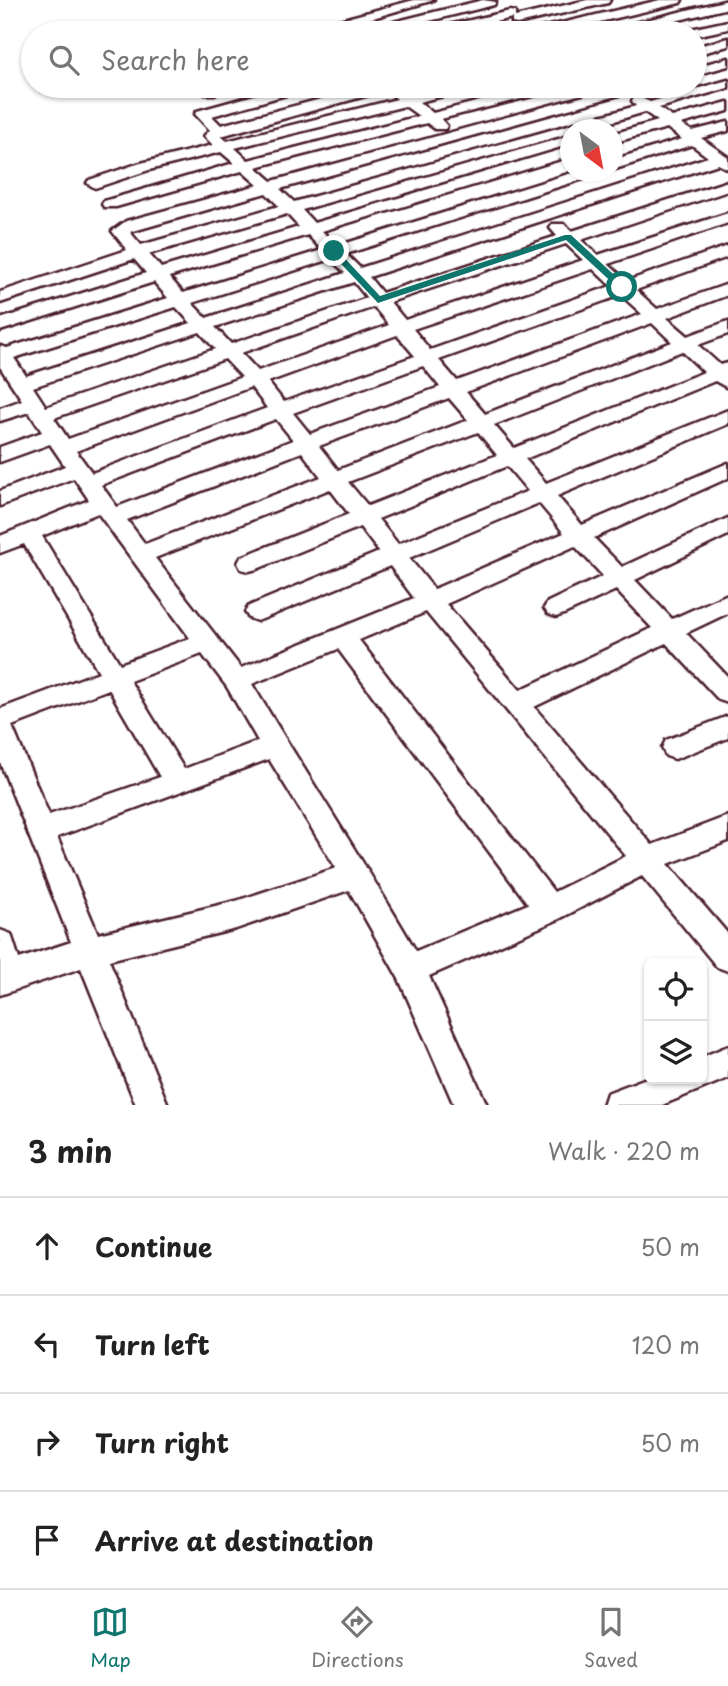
<!DOCTYPE html>
<meta charset="utf-8">
<style>
body{margin:0;font-family:"Playpen Sans",sans-serif;background:#f2f2f2;color:#222}
.controls{position:absolute;right:21px;bottom:21px;display:grid;overflow:hidden;border-radius:10px;box-shadow:0 2px 5px #0004}
.controls button{width:63px;height:63px;display:grid;place-items:center;padding:0;border:0;border-bottom:2px solid #e0e0e0;background:#fff;color:#222;font:35px sans-serif}
.compass{position:absolute;left:560px;top:119px;width:63px;height:63px;border-radius:50%;background:#fff;box-shadow:0 2px 5px #0004;rotate:148deg}
.stop{position:absolute;width:21px;height:21px;margin:-16px;border:5px solid #0f766e;border-radius:50%;background:#fff}
.stop.end{background:#0f766e;border-color:#fff;box-shadow:0 2px 7px #0008}
.list{margin:0;padding:0;list-style:none}
h2{display:flex;justify-content:space-between;align-items:center;height:91px;margin:0;padding:0 28px;font-size:30px}
h2 small{font-size:23px;font-weight:400;color:#767676}
.list li{display:grid;grid-template-columns:46px 1fr auto;gap:21px;align-items:center;box-sizing:border-box;height:98px;padding:0 28px;border-top:2px solid #e0e0e0}
.list b{display:block;font-size:26px;white-space:nowrap}
.list em{font-size:23px;font-style:normal;color:#767676}
.icon{flex:none;width:38px;height:38px;fill:none;stroke:currentColor;stroke-width:2;stroke-linecap:round;stroke-linejoin:round}
.map{position:relative;flex:none;width:728px;height:1105px;overflow:hidden}
.search{position:absolute;background:#fff;box-shadow:0 2px 5px #0004;left:21px;right:21px;top:21px;height:77px;display:flex;align-items:center;gap:18px;box-sizing:border-box;padding:0 24px;border-radius:38px;color:#767676;font-size:26px}
.sheet{height:483px;background:#fff}
nav{display:flex;justify-content:space-around;align-items:center;box-sizing:border-box;height:98px;border-top:2px solid #e0e0e0;background:#fff;font-size:19px;color:#767676}
nav a{display:grid;justify-items:center;gap:4px}
nav .on{color:#0f766e}
.map>svg:first-child{display:block}
.lines{fill:none;stroke-linecap:round;stroke-linejoin:round}
.minor-casing{stroke:#4a1f2b;stroke-width:5}
.minor{fill:#fff;fill-rule:evenodd}
.route{fill:#0f766e}
</style>
<div class="map">
<svg width="728" height="1105" viewBox="0 0 728 1105">
<rect width="100%" height="100%" fill="#fff"/>
<filter id="ink" filterUnits="userSpaceOnUse"><feTurbulence type="fractalNoise" baseFrequency=".0143" numOctaves="2"/><feDisplacementMap in="SourceGraphic" scale="14" xChannelSelector="R" yChannelSelector="G"/><feConvolveMatrix kernelMatrix="1 2 1 2 8 2 1 2 1" color-interpolation-filters="sRGB"/></filter>
<g filter="url(#ink)">
<g class="lines">
<g class="minor-casing">
<path id="minor" d="M414,0H434L322,33L315,29L317,26Z
M483,0L496,2L494,5L381,33H359L361,30Z
M587,0H610L608,3L517,24L512,23V18L448,33H425L427,30L510,11L515,12V17Z
M660,0H682L680,3L553,33H530L532,30Z
M728,0V8L626,33H604L606,30Z
M728,21V29L695,36V33H684L686,30Z
M728,38V46L695,55V47Z
M728,58V66L695,75V67Z
M728,80V88L659,108L672,117L728,102V111L681,124L692,131L728,122V131L701,138L728,157V169L718,164L369,277L382,293L557,236L550,228L552,224H564L572,231L728,181V191L581,240L598,255L728,213V223L608,264L627,281L728,246V257L636,290L657,309L728,284V295L667,318L688,336L728,321V334L698,345L720,365L728,363V388L715,381L525,459L546,483L728,410V424L557,496L582,525L728,463V478L594,538L622,567L728,518V535L635,580L672,619L728,594V613L686,633L728,677V703L719,700L666,643L534,707L652,845L728,816V841L668,864L728,934V971L717,967L642,876L559,919L429,976L487,1105H454L399,979L349,890L236,929L109,960L168,1105H136L81,968L0,995V930L11,934L19,959L71,942L0,762V709L99,672L24,544L0,553V536L89,500L74,478L0,506V491L65,466L50,444L0,462V447L42,432L29,412L0,421V408L22,400L0,367V346L7,348L168,298L154,282L0,331V319L146,273L134,259L0,303V292L127,250L112,231L126,221L258,185L242,171L116,207H104L102,204L104,201L234,163L221,152L149,170L95,188L87,183L89,180L137,164L213,145L204,136L210,130L195,114L197,111L287,86H309L307,89L212,116L221,125L371,86H398L411,96L450,86H473L471,89L419,102L433,113L539,86H562L560,89L441,119L447,126L445,129H435L427,123L256,167L272,181L621,86H643L641,89L280,189L294,202L636,106L632,101L634,98L639,97L650,102ZM387,90L397,99L227,141L221,136ZM405,106L419,116L248,160L235,148ZM645,112L658,121L612,134V143L667,128L682,139L612,160V170L692,145L708,157L360,268L346,254L596,175L598,172H575L337,246L322,231L570,156V147L314,223L302,210L570,133V130H584ZM266,193L279,206L141,245L130,232ZM287,214L299,227L161,268L149,254ZM308,235L322,250L183,293L169,277ZM566,244L583,260L405,320L390,302ZM331,259L345,273L206,318L192,303ZM593,269L611,286L430,350L413,329ZM354,282L367,298L231,344L215,327ZM621,295L642,314L457,381L439,360ZM176,307L191,323L26,376L14,358ZM374,307L389,325L258,371L241,353ZM652,323L672,342L485,414L466,392ZM200,332L215,349L46,407L33,387ZM397,335L415,356L284,402L268,382ZM682,351L704,372L514,448L494,425ZM225,359L242,377L68,439L54,418ZM423,366L440,387L310,434L293,413ZM251,387L267,408L92,473L76,451ZM449,398L468,420L338,470L319,446ZM276,419L293,440L117,507L101,485ZM478,432L497,455L368,506L348,482ZM302,452L321,477L145,544L127,520ZM507,466L528,491L398,544L378,519ZM330,489L349,514L241,557L238,563L241,569L249,571L257,569L360,527L379,552L249,606L245,612L249,618L257,621L265,618L390,566L414,598L241,668L155,558ZM539,503L564,533L434,589L409,558ZM98,513L190,638L120,664L42,536ZM575,546L603,576L548,602L544,608L548,614L556,617L564,614L616,590L652,628L520,690L446,604ZM426,612L626,856L554,892L359,640ZM338,649L528,904L416,951C364,861 306,774 252,684ZM202,654L227,687L258,741L184,769L130,681ZM109,689L160,777L49,815L12,726ZM269,759L336,868L236,901L98,934L57,837Z
M213,86H235L215,94H205V88Z
M728,716V738L675,759L666,756L662,748L666,740Z
M728,1046V1078L662,1105H603L607,1093L649,1077L702,1079V1057Z"/>
</g>
<use href="#minor" class="minor"/>
</g>
</g>
<path class="route" d="M565,235H571L625,285V289H619L566,240L378,303L329,251L337,250L380,296Z"/>
</svg>
<div class="controls">
<button><svg class="icon" aria-label="locate" viewBox="0 0 24 24"><circle cx="12" cy="12" r="6"/><path d="M12 2v4M12 18v4M2 12h4M18 12h4"/></svg></button>
<button><svg class="icon" aria-label="layers" viewBox="0 0 24 24"><path d="M12 4l9 5-9 5-9-5zM3 14l9 5 9-5"/></svg></button>
</div>
<svg class="compass" viewBox="-18 -18 36 36"><path d="M0-13l5 13h-10z" fill="#e53935"/><path d="M0 13l5-13h-10z" fill="#767676"/></svg>
<div class="stop" style="left:622px;top:287px"></div>
<div class="stop end" style="left:334px;top:251px"></div>
<div class="search"><svg class="icon" aria-label="search" viewBox="0 0 24 24"><circle cx="10" cy="10" r="6"/><path d="M15 15l6 6"/></svg>Search here</div>
</div>
<section class="sheet">
<h2>3 min<small>Walk · 220 m</small></h2>
<ul class="list">
<li><svg class="icon" aria-label="ahead" viewBox="0 0 24 24"><path d="M12 20V5M6 11l6-6 6 6"/></svg><div><b>Continue</b></div><em>50 m</em></li>
<li><svg class="icon" aria-label="left" viewBox="0 0 24 24"><path d="M17 20v-9H6M10 6l-5 5 5 5"/></svg><div><b>Turn left</b></div><em>120 m</em></li>
<li><svg class="icon" aria-label="right" viewBox="0 0 24 24"><path d="M7 20v-9h11M14 6l5 5-5 5"/></svg><div><b>Turn right</b></div><em>50 m</em></li>
<li><svg class="icon" aria-label="arrive" viewBox="0 0 24 24"><path d="M6 21V4h12l-3 4 3 4H6"/></svg><div><b>Arrive at destination</b></div></li>
</ul>
</section>
<nav>
<a class="on"><svg class="icon" aria-label="map" viewBox="0 0 24 24"><path d="M3 6l6-2 6 2 6-2v14l-6 2-6-2-6 2zM9 4v14M15 6v14"/></svg>Map</a>
<a><svg class="icon" aria-label="directions" viewBox="0 0 24 24"><path d="M12 3l9 9-9 9-9-9zM9 14v-3h6M13 9l2 2-2 2"/></svg>Directions</a>
<a><svg class="icon" aria-label="saved" viewBox="0 0 24 24"><path d="M7 4h10v16l-5-4-5 4z"/></svg>Saved</a>
</nav>
